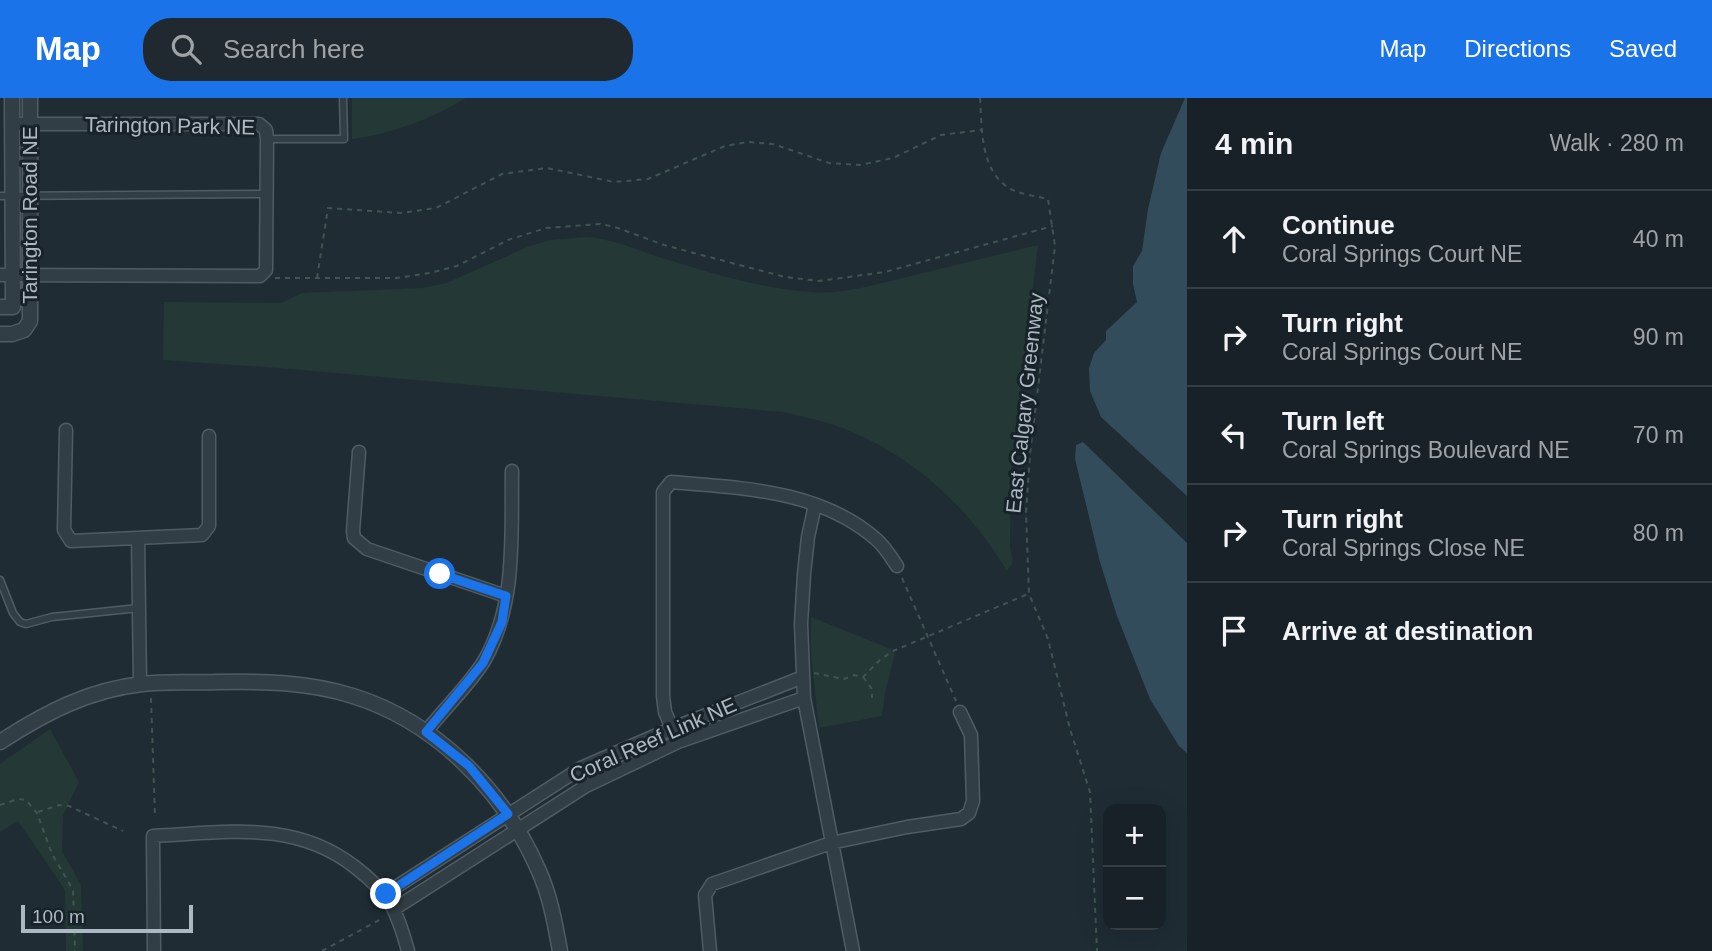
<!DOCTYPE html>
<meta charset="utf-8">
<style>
body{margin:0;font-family:Helvetica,sans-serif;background:#20292f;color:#f1f3f6}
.controls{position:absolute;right:21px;bottom:21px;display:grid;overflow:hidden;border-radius:14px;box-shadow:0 7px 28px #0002}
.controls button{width:63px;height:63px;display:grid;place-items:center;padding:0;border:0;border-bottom:2px solid #363e44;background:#172127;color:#f1f3f6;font:35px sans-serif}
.scale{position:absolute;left:21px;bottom:18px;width:172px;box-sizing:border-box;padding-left:7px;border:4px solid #acb9c2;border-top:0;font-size:19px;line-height:24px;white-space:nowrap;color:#acb9c2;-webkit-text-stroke:5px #182329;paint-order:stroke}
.stop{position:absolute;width:21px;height:21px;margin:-16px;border:5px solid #1a73e8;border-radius:50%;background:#fff}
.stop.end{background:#1a73e8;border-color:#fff;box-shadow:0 2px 7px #0008}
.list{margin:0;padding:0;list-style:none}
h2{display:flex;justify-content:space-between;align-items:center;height:91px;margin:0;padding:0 28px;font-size:30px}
h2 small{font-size:23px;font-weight:400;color:#9ea3a7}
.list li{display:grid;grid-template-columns:46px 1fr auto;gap:21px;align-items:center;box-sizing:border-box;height:98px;padding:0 28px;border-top:2px solid #363e44}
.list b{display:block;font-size:26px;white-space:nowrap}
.list p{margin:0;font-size:23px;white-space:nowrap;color:#9ea3a7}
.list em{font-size:23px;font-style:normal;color:#9ea3a7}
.icon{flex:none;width:38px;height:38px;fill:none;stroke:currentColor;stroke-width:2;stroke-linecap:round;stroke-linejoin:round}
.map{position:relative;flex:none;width:1187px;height:853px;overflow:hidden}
header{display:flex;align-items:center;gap:42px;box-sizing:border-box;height:98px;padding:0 35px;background:#1a73e8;color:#fff}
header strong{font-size:33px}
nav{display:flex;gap:38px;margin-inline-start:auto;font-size:24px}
.search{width:490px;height:63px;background:#20292f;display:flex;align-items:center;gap:18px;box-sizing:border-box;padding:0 24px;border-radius:28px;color:#9ea3a7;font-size:26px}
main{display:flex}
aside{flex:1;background:#172127}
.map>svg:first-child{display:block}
.green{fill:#243935}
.water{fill:#334c5b}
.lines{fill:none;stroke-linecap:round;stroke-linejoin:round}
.service-casing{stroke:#505c63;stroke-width:9}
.minor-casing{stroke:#505c63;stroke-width:15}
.tertiary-casing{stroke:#505c63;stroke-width:17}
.path{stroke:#405452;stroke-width:2;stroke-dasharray:5 5;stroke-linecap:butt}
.service{stroke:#323e45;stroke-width:6}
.minor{stroke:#323e45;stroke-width:12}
.tertiary{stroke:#323e45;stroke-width:14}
.route{stroke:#1a73e8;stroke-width:9}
.labels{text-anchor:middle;stroke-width:6;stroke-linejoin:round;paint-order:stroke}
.street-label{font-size:21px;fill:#acb9c2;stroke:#182329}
</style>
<header>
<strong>Map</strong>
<div class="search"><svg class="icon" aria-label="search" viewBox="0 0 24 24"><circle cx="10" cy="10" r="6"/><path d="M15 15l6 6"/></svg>Search here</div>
<nav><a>Map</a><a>Directions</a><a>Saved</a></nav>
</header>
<main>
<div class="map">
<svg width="1187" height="853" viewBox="0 0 1187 853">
<rect width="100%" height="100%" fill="#1f2c34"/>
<path class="green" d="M352,0H466C431,21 392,36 352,41Z
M587,139C614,141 639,153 665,161C711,175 762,191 811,194C831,196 851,192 870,188L1038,147L1011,373L1010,449L1013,464L1007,473C967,406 906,351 831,326C815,321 799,318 783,314L279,270L163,262L164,204L281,205L302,195L422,190L447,185L527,149L550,142Z
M811,519L891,551L895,556L885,595L882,618L819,630L811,556Z
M50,631L79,684L63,717L62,753L81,787L83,853H66L65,792L18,723L0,734V666Z"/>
<path class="water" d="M1185,0H1187V398L1101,319L1090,293L1089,270L1094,255L1106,242V233L1137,204L1133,186V168L1142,153L1148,111L1161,55Z
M1083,344L1187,445V655L1179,648L1150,601L1117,518L1100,464L1075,361L1076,347Z"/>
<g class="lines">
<g class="service-casing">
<path id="service" d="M268,41H344L343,0
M0,98L268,96
M0,482L13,515L20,524L26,526L52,519L139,510"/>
</g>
<g class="minor-casing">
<path id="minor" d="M0,177L260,178L266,172L267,41L266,32L259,26H12
M66,332L64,432L71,443L202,437L209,428V338
M359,354L353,433L354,440L367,451L506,498
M815,407L808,439L804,476L801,526L804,600L853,853
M138,440L140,586
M426,634C443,612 470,586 484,563C517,506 511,437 512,373
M678,644L665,614L663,598V394L671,384C742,390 821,392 877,442C885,449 891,459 897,468
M385,796L581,670L673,630L803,579
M394,811L586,688L678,644L804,600
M154,853L153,738C225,735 294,721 355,769C389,795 397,812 408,853
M710,853L705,797L712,786L831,745L907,729L961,721L969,715L973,703L971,637L960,614"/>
</g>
<g class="tertiary-casing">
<path id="tertiary" d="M0,209H13L12,0
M0,236H12L24,232L30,223V0
M0,644C45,615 88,592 142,586C166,583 191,585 216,584C262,583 309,584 353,598C436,624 503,692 538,771C550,797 555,825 560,853"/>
</g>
<path class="path" d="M980,0C982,29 980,69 1006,88C1016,96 1036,98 1048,101L1055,148L1030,356L1026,415L1029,496L1048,541L1070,631L1090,694L1097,853
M275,180H396L430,175L457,168L508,142L546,130L600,126L615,129L664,147L785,179L819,183L885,174L1053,128
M317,180L328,110L401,115L436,110L502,76L547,70L614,84L648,81L725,48L748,44L773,46L829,65L860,67L893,60L941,37L981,32
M902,480L956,603
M814,575L844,581L854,577L863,579L880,562L893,553L1028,496
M863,579L872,591V600
M151,600L155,719
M0,707L18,701L26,702L37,715L52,756L73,792L75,853
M38,714L59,707L69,708L123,733
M322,853L383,820"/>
<use href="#service" class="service"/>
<use href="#minor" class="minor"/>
<use href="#tertiary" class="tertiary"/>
</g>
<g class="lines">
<path class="route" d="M386,796L508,716L469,668L426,634L483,565L502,524L506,498L440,476"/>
</g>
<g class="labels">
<g class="street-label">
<text transform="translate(170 28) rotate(1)" y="7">Tarington Park NE</text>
<text transform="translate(30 117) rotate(-90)" y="7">Tarington Road NE</text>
<text transform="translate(1025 305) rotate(-84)" y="7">East Calgary Greenway</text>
<text transform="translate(653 642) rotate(-24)" y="7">Coral Reef Link NE</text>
</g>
</g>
</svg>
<div class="controls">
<button>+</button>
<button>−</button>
</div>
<div class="scale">100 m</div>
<div class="stop" style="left:440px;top:476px"></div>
<div class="stop end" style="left:386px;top:796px"></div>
</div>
<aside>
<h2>4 min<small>Walk · 280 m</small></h2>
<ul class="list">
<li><svg class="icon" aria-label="ahead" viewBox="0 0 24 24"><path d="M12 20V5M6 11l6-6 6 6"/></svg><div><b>Continue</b><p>Coral Springs Court NE</p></div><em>40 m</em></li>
<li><svg class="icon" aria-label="right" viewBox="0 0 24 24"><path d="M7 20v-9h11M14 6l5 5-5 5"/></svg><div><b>Turn right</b><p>Coral Springs Court NE</p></div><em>90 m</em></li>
<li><svg class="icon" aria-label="left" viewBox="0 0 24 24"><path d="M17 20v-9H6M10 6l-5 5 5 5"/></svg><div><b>Turn left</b><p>Coral Springs Boulevard NE</p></div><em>70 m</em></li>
<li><svg class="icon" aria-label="right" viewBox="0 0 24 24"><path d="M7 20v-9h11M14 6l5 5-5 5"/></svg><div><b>Turn right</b><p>Coral Springs Close NE</p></div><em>80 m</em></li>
<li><svg class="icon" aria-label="arrive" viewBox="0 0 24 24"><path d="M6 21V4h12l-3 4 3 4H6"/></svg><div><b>Arrive at destination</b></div></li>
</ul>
</aside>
</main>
